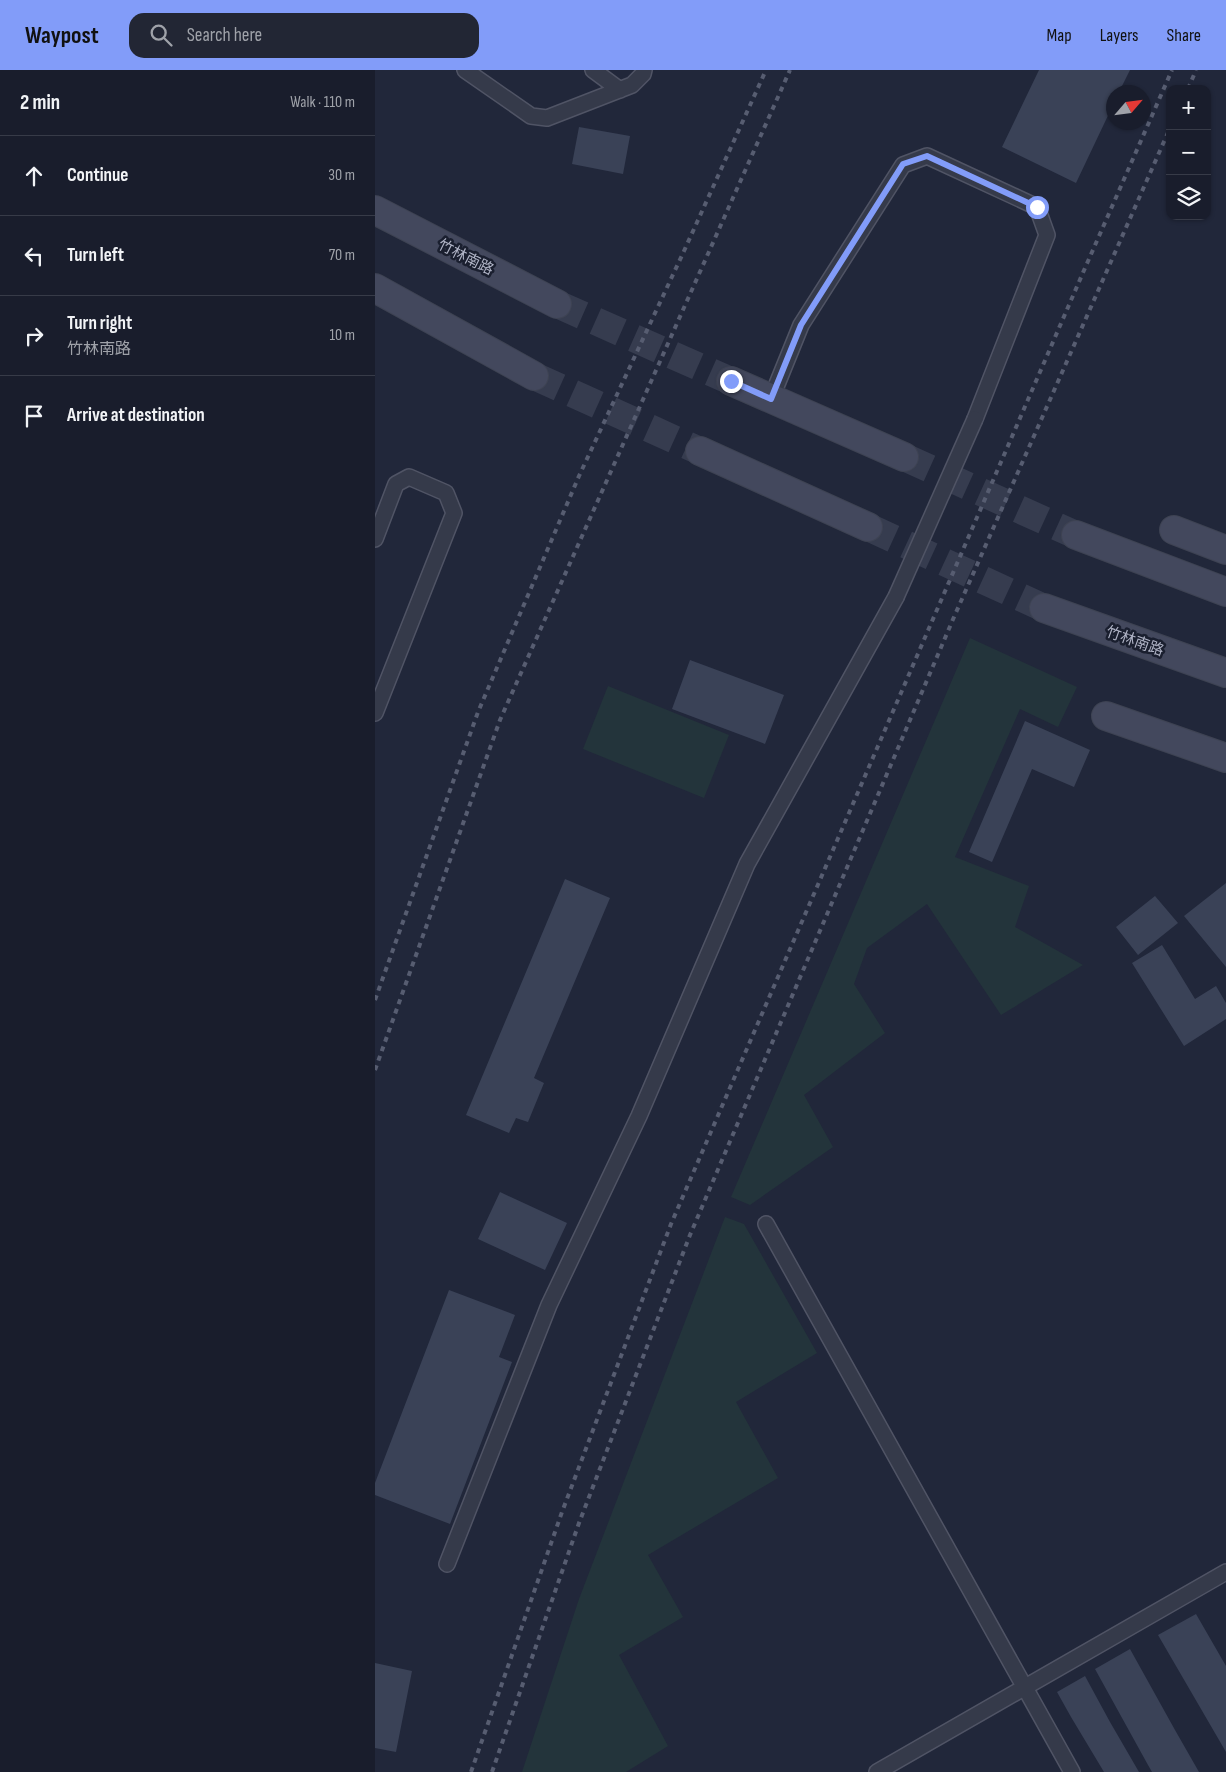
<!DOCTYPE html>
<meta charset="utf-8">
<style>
body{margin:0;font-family:"Sofia Sans Condensed","Noto Sans SC",sans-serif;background:#222634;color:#f1f3f6}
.controls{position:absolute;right:15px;top:15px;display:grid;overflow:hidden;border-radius:10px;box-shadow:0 1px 4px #0004}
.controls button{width:45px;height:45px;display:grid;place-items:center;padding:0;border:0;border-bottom:1px solid #373b48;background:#191d2c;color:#f1f3f6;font:25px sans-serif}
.compass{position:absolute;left:731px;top:15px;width:45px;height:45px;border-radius:50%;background:#191d2c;box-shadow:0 1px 4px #0004;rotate:62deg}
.stop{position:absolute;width:15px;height:15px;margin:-11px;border:4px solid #829cf9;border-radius:50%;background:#fff}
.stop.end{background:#829cf9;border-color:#fff;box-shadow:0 1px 5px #0008}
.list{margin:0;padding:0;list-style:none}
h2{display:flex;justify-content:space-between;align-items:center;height:65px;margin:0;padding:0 20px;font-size:21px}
h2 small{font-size:16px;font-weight:400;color:#9fa2a9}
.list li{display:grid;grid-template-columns:32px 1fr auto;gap:15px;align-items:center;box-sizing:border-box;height:80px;padding:0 20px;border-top:1px solid #373b48}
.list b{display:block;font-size:19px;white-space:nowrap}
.list p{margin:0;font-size:16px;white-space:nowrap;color:#9fa2a9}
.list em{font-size:16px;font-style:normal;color:#9fa2a9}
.icon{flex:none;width:28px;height:28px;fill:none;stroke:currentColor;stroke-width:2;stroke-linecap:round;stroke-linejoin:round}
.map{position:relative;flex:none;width:851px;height:1702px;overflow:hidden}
header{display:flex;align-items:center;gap:30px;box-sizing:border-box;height:70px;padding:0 25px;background:#829cf9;color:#111}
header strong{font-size:24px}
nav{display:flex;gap:28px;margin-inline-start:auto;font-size:18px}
.search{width:350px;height:45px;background:#222634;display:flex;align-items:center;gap:12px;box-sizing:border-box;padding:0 18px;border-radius:15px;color:#9fa2a9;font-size:19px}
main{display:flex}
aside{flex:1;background:#191d2c}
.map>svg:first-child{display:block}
.green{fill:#23343b}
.building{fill:#3a4257}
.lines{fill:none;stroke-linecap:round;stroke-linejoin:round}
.secondary-tunnel{stroke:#363c4f;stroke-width:28;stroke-dasharray:28 14;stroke-linecap:butt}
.lane-casing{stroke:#505465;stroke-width:18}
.secondary-casing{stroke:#3e4353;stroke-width:30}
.lane{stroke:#353a4a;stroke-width:15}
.secondary{stroke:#43485d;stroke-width:28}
.rail{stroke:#575d71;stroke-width:4;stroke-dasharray:5 5;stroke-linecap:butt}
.lane-bridge-casing{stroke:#505465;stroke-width:18;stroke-linecap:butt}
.lane-bridge{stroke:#353a4a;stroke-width:15}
.route{stroke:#829cf9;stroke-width:6}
.labels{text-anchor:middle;stroke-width:5;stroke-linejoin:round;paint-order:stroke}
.street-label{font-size:15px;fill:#b0b4c6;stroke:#1a1f2f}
</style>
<header>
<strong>Waypost</strong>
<div class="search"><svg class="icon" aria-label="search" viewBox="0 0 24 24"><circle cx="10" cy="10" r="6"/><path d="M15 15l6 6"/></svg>Search here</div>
<nav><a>Map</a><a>Layers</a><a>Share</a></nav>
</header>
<main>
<aside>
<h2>2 min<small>Walk · 110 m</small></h2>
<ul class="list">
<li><svg class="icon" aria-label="ahead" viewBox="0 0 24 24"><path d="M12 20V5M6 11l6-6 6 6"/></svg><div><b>Continue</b></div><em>30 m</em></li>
<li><svg class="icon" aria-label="left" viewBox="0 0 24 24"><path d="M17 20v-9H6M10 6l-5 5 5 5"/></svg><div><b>Turn left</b></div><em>70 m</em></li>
<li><svg class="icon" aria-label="right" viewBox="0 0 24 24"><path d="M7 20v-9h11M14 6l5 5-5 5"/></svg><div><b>Turn right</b><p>竹林南路</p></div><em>10 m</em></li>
<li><svg class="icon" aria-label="arrive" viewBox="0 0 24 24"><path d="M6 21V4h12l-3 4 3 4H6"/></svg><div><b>Arrive at destination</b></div></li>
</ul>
</aside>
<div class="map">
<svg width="851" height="1702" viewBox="0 0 851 1702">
<rect width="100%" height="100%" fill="#21273a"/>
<path class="green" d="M595,568L702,617L683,657L645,639L580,787L654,816L640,857L708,895L626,945L552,834L492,878L479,914L510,963L429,1025L458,1077L375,1135L356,1127Z
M233,616L354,665L329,728L208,679Z
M350,1147L369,1154L442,1283L361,1332L403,1408L273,1485L308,1547L244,1585L293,1676L251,1702H147L204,1529Z"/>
<path class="building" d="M664,0H755L744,22H738V35L701,113L627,77Z
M204,57L255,66L248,104L197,94Z
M315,590L409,625L390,674L297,639Z
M650,651L715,680L699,717L657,699L617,792L594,782Z
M190,809L235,828L159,1008L169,1013L153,1052L141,1048L134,1063L91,1045Z
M851,813V897L809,846Z
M780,826L803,853L763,885L741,857Z
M787,875L820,929L841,916L851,933V949L809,976L757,893Z
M125,1122L192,1153L170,1200L103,1169Z
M74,1220L140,1245L124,1287L137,1292L75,1454L0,1425V1413Z
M821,1544L851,1596V1682L783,1565Z
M755,1579L800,1660L824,1702H777L773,1695L720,1599Z
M0,1593L37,1601L21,1682L0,1678Z
M710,1606L735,1652L764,1702H729L696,1647L682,1622Z"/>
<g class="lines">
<path class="secondary-tunnel" d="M182,234L356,311
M159,306L325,381
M529,387L701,465
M493,457L669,538"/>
<g class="lane-casing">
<path id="lane" d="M90,0L156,46L172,48L257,15L268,4L269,0
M218,0L245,20
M396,329L426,255L528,95L552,86L662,137L672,165L600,349
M0,469L21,414L34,407L71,423L79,443L0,643
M391,1154L697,1702
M72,1494L174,1235L264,1046L372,794L521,527
M502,1702L851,1502"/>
</g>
<g class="secondary-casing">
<path id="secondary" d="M0,140L182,234
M0,218L159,306
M356,311L529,387
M325,381L493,457
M799,460L851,480
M701,465L851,522
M669,538L851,603
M731,646L851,688"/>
</g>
<use href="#lane" class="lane"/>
<use href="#secondary" class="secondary"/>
<path class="rail" d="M813,19L821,0
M0,930L103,642L204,406L309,181L391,0
M0,1000L125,650L415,0
M96,1702L187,1442L296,1154L710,198L797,0
M117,1702L204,1453L315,1165L579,547L795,58"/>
<g class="lane-bridge-casing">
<path id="lane-bridge" d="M521,527L600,349"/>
</g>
<use href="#lane-bridge" class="lane-bridge"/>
</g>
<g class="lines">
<path class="route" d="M356,311L396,329L426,255L528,94L552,86L662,137"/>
</g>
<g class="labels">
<g class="street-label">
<text transform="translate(91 187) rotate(27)" y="5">竹林南路</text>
<text transform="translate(760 571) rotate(20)" y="5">竹林南路</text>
</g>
</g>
</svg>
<div class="controls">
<button>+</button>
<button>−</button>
<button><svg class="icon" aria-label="layers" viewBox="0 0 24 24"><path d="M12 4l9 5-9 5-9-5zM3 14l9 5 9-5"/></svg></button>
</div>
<svg class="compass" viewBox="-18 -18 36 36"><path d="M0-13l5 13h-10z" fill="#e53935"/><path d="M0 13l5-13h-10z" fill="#9fa2a9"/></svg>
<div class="stop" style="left:662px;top:137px"></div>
<div class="stop end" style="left:356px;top:311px"></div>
</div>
</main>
